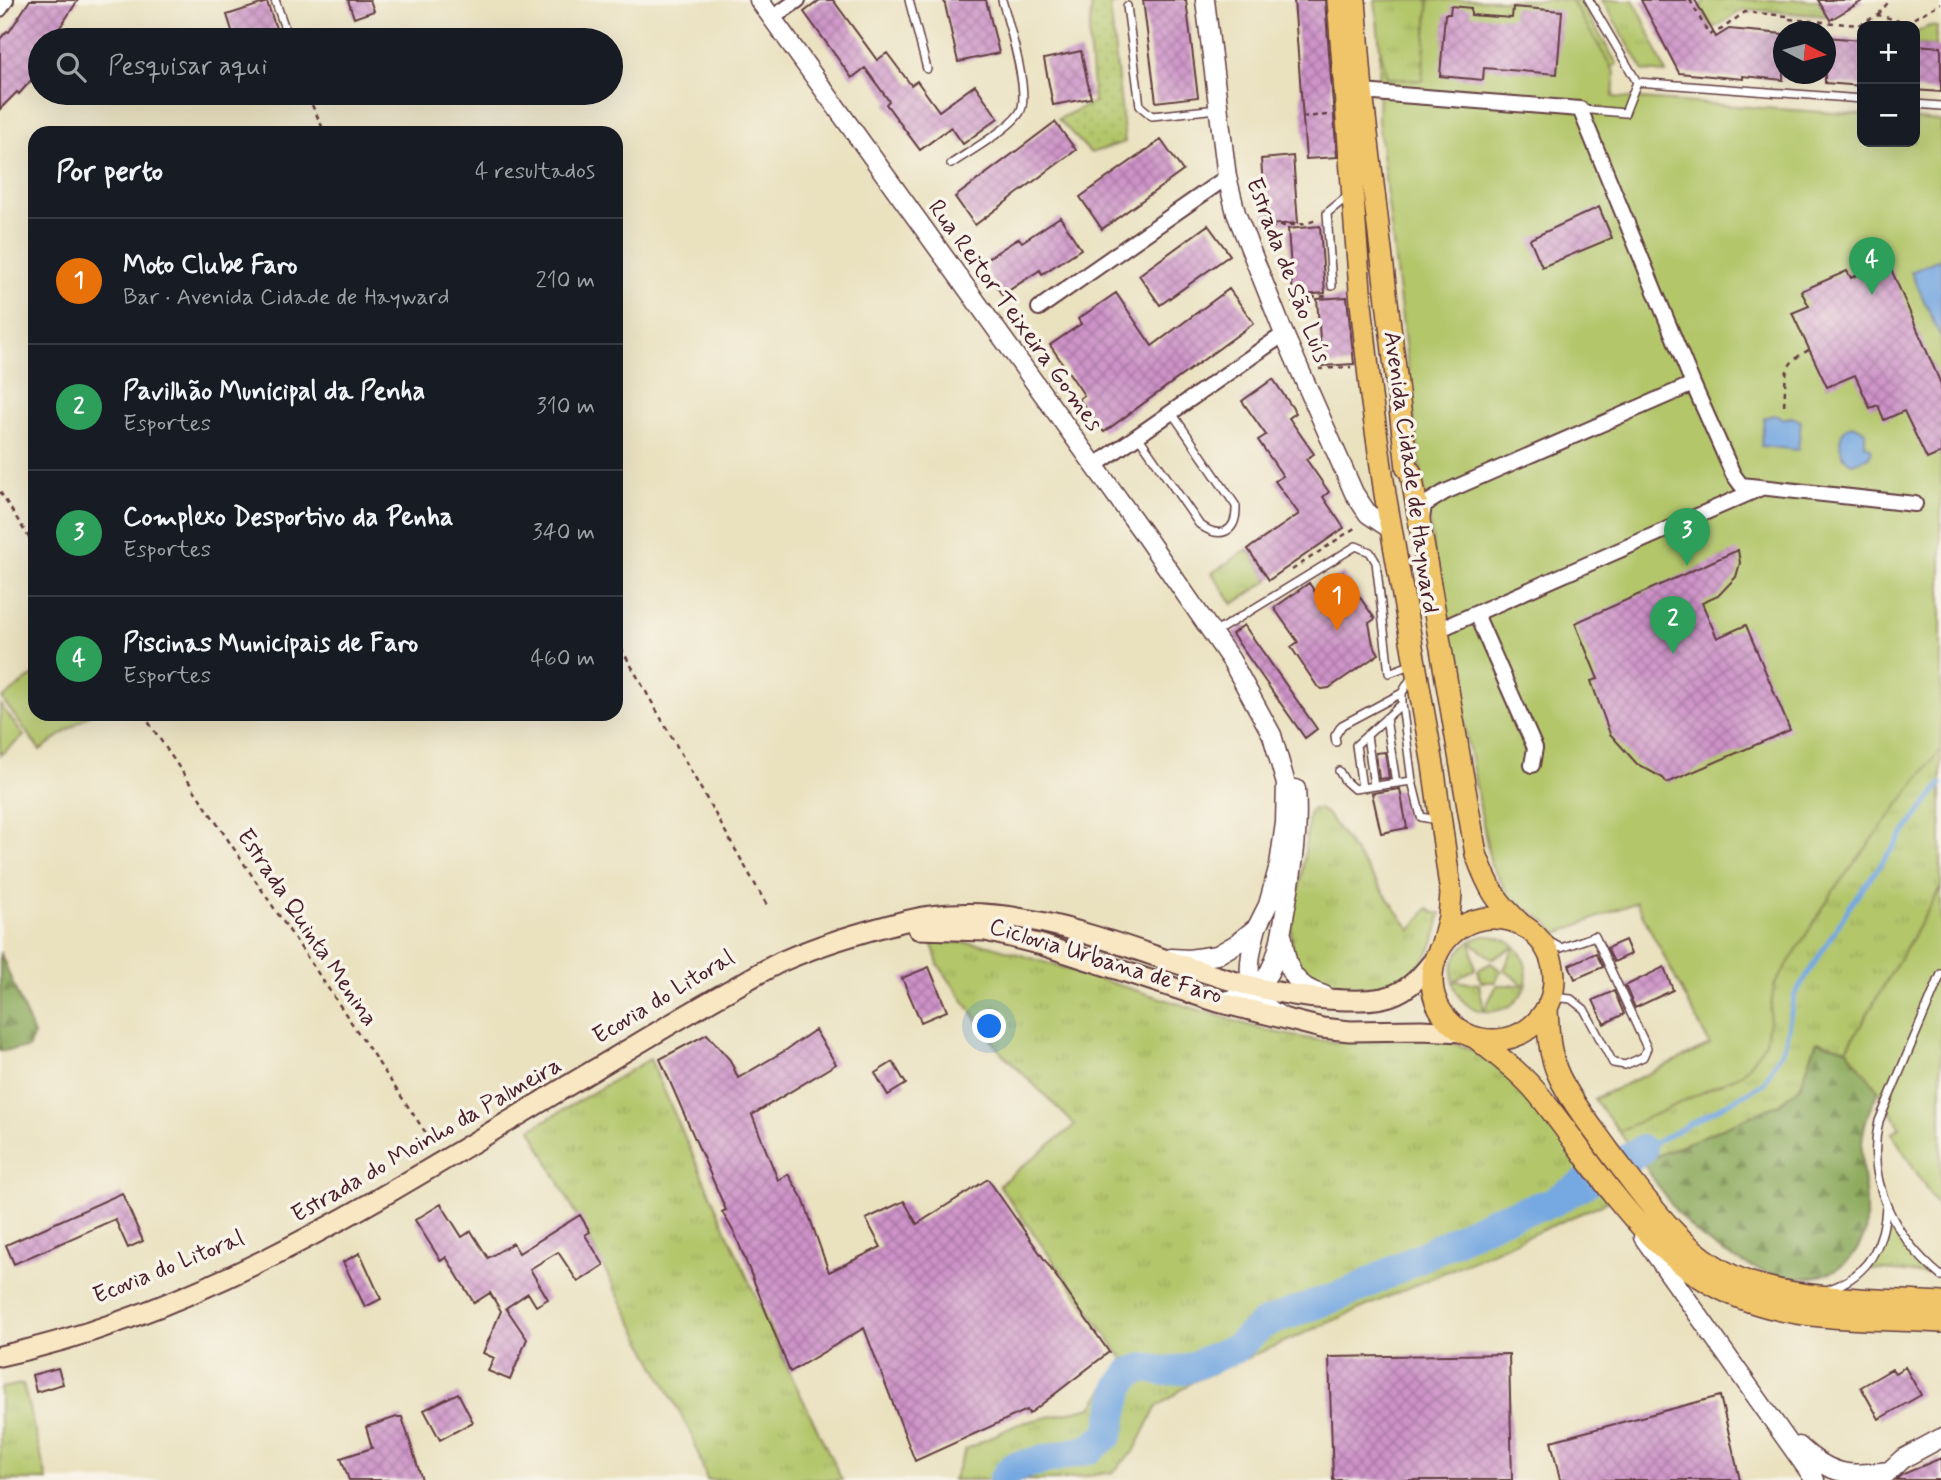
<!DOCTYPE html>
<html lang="pt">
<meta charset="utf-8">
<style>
body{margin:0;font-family:Mynerve,sans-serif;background:#242831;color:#f1f3f6}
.controls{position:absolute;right:21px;top:21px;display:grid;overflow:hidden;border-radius:14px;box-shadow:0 7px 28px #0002}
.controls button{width:63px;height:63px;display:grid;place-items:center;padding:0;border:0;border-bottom:2px solid #363941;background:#171b24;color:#f1f3f6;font:35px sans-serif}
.compass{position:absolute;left:1773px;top:21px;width:63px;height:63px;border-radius:50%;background:#171b24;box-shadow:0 7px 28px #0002;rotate:96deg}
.you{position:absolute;left:990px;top:1027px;width:24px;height:24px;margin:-18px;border:5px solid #fff;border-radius:50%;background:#1a73e8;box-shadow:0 0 0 10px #1a73e833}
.badge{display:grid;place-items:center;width:46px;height:46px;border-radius:50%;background:#c8321e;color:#fff;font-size:23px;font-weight:700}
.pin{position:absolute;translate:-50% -58px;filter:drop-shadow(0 2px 4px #0008)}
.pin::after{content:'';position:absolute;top:37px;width:24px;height:21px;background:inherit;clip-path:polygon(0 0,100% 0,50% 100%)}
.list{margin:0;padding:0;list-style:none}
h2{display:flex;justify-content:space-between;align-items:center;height:91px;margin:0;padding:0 28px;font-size:30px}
h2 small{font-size:23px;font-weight:400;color:#9ea1a6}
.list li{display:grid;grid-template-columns:46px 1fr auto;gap:21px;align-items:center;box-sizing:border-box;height:126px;padding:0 28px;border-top:2px solid #363941}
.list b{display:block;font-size:26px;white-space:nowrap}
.list p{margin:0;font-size:23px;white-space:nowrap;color:#9ea1a6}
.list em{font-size:23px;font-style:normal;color:#9ea1a6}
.icon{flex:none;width:38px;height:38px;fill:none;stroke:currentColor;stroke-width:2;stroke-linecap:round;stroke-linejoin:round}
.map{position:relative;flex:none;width:1941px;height:1480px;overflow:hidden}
.search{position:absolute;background:#171b24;box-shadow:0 7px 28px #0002;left:28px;top:28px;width:595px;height:77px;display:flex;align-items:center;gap:18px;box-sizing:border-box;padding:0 24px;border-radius:38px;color:#9ea1a6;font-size:26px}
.panel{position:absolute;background:#171b24;box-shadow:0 7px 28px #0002;left:28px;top:126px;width:595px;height:595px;border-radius:21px}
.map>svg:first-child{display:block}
.grass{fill:url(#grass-tufts);stroke:#7e724a;stroke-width:2;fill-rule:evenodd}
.forest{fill:url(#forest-firs);stroke:#6c6544;stroke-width:2}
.park{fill:url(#park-dots);stroke:#7e724a;stroke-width:2}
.pitch{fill:#b3c66a;stroke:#7e724a;stroke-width:2}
.water{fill:#76a8e1;stroke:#606486;stroke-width:2}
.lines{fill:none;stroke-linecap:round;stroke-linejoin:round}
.stream{stroke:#76a8e1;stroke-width:5}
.river{stroke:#76a8e1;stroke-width:30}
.building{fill:url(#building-cross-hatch)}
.service-casing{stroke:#623c41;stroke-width:10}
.minor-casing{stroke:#623c41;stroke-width:18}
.tertiary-casing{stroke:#623c41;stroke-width:21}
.secondary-casing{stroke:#623c41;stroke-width:23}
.primary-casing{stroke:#623c41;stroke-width:24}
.path{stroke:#623c41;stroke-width:2.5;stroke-dasharray:5 5;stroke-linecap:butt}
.service{stroke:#fff;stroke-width:7}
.minor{stroke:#fff;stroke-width:14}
.tertiary{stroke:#fff;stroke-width:18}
.secondary{stroke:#f9e7c3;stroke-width:19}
.primary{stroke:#f0c469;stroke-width:21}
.labels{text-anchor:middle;stroke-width:7;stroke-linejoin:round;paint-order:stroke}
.street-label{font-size:24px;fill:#4a1f2b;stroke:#f7f3e8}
</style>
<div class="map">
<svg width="1941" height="1480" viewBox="0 0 1941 1480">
<defs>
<pattern id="grass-tufts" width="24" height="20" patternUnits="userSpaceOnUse" patternTransform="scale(1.75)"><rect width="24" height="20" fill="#b3c66a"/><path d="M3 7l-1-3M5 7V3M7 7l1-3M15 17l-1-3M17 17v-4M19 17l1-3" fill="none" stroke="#9baa5c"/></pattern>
<pattern id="forest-firs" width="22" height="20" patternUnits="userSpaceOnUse" patternTransform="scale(1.75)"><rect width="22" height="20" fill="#8eab5e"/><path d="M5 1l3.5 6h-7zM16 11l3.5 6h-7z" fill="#768b4e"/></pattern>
<pattern id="park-dots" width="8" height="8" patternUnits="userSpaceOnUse" patternTransform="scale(1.75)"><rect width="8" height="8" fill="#b3c66a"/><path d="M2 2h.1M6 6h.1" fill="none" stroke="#9baa5c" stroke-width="1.8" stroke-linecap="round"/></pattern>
<pattern id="building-cross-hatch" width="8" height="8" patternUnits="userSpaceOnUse" patternTransform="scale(1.75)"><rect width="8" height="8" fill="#cd93c8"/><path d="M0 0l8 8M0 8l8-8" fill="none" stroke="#a877a3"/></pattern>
</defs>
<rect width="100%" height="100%" fill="#f7f3e8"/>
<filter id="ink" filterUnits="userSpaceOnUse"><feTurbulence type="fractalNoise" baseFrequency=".0143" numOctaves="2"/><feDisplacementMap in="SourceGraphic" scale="14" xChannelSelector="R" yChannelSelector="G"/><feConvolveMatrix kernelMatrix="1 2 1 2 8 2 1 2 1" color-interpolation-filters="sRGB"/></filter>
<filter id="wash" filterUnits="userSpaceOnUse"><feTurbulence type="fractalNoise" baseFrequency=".00686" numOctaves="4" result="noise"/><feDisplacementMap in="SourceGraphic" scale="28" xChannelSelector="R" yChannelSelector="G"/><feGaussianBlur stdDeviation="1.57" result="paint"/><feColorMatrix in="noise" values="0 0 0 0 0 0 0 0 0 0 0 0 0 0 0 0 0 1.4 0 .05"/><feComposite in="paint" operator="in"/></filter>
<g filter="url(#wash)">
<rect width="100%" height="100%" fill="#eae1bf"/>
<path class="grass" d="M1375,0H1429L1422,81L1387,78L1380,49Z
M1571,0H1579L1617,64L1611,68Z
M1602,0H1633L1642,16L1666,73L1644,71Z
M1705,0H1818L1828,16L1744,9L1716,27L1710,26L1700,7Z
M1929,26L1937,27L1935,46L1915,45V33Z
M1941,528V888L1847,1049L1817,1041L1800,1087L1780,1104L1642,1162L1594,1099L1710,1045L1636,901Z
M1248,549L1269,580L1233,604L1212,573Z
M1313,809H1319L1327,814L1411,930L1428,908L1434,913H1441C1436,935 1431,960 1410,974C1382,993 1309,996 1295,957C1285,930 1298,899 1302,872C1305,852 1307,832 1309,813Z
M1484,936C1534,933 1543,1003 1495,1011C1447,1018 1434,947 1484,936ZM1471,942L1492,959L1514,947L1504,970L1524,985H1497L1484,1010L1479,984L1454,981L1475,969Z
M931,940L989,945L1264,1030C1292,1036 1320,1042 1348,1042C1380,1041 1414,1035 1445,1041C1510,1052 1571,1151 1609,1201L1192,1382L1156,1408L1135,1450L1113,1472L1058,1480H953L966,1449L1018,1424L1092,1407L1124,1360L999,1185L1075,1125L998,1049L938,964Z
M1491,963L1501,971L1495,982H1481L1478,970Z
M650,1059L790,1373L842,1480H707L692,1436L531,1129Z
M1889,1227L1929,1274L1869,1269L1880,1253Z
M23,1384L47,1480H0V1388Z"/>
<path class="forest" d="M0,952L34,1035L28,1048L0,1051Z
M1817,1041L1847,1049L1879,1091C1866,1113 1860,1137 1862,1162C1862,1178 1867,1193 1866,1210C1866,1218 1867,1229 1864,1236C1831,1316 1722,1265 1682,1218C1667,1201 1655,1181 1642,1162L1780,1104L1800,1087Z"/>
<path class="park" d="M1092,0H1123L1110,6L1125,142L1091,153L1058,119L1094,102L1089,39Z"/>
<path class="pitch" d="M1429,0H1571L1615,73L1613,97L1862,115V142H1915V119L1941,121V749L1834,890L1774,986L1766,1042L1742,1074L1619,1131L1594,1099L1710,1045L1636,902L1556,934L1547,922L1511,898L1491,866L1450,648L1419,460L1378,120L1380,49L1387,78L1422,81Z
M35,674V714H90L40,750L2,699Z
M0,704L24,736L0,755Z
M1941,888V1212L1892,1133L1900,1127L1879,1091L1847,1049Z"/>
<path class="water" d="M1941,258V338L1911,272Z
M1774,415C1787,419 1777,419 1792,417L1801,421L1798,450L1761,446L1764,418Z
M1853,425L1865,431V445L1870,447L1872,451L1868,458L1852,463C1836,456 1836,429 1853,425Z"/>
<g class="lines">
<path class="stream" d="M1642,1150L1763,1084L1785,1045L1794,996L1854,900L1941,784"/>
<path class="river" d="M1003,1480L1013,1467L1090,1449L1109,1434L1120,1387L1131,1372L1145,1368L1165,1371L1186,1369L1236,1348L1263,1324L1357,1289L1495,1220L1553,1202L1642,1150"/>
</g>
<g id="blocks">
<path class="building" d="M30,0H78L57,32L54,30L47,40H40V70L19,94L17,92L0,109V39L7,31L9,32Z
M348,0H370L374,11L354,18Z
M820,0H833L877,60L887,53L911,85L917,81L939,111L975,85L998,118L963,144L951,127L920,150L886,104L889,101L865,68L852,78L804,12Z
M944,0H986L999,53L958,62Z
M1143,0H1186L1198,97L1156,102Z
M1294,0H1325L1337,157L1306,159Z
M1641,0H1695L1716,37L1729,29L1783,34V80L1743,76V79L1679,73Z
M1818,0H1864L1830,20Z
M267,2L280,40H235L227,15Z
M1451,6L1471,8V15L1512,18L1513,7L1562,11L1557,74L1484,68L1483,80L1440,76L1445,14H1450Z
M1825,37L1862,40V86L1825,83Z
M1915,45L1941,47V92L1915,90Z
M1081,51L1091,98L1053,105L1044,59Z
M1055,122L1076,150L975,225L955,197Z
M1161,140L1183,171L1102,229L1080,197Z
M1293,156L1298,223L1266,225L1261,159Z
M1599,207L1612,238L1542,267L1530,239Z
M1060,217L1081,249L1042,274L1040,270L1002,295L982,262L1019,238L1022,242Z
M1208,225L1230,255L1160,305L1139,275Z
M1320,226L1325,293L1293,296L1288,229Z
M1888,262L1941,384V453L1927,459L1904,411L1884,420L1878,405L1870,408L1855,375L1827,387L1792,313L1809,306L1801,291L1847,271L1851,278Z
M1229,289L1254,323L1104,432L1079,399L1084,395L1050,345L1081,324L1078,319L1116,293L1152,346Z
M1347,297L1354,364L1322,366L1317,299Z
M1273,379L1296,413L1289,418L1314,454L1306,459L1329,492L1323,497L1344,528L1269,580L1248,549L1299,514L1275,481L1283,476L1258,440L1266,435L1242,401Z
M1738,550L1740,563L1736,577L1718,596L1702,603L1717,638L1746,625L1790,730L1667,783L1663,778L1637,764L1610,734L1591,681L1598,679L1575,623Z
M1343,573L1375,619L1369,623L1373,644L1379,654L1329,688L1322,689L1317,686L1291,647L1298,642L1274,608L1309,583L1315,592Z
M1244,625L1317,729L1305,738L1232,634Z
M1385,752L1389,778L1379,779L1376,753Z
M1400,789L1407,828L1381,833L1372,793Z
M1625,940L1631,954L1614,962L1607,948Z
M1596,953L1603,967L1575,979L1569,965Z
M929,967L947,1011L921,1022L902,978Z
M1664,967L1673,990L1635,1008L1625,986Z
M1614,991L1624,1014L1604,1024L1593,1000Z
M815,1030L836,1064L752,1115L778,1180L788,1174L803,1199L829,1272L881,1247L866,1219L904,1201L917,1224L988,1179L1109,1352L1029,1414L1027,1410L915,1461L864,1328L790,1372L735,1234L722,1212L726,1210L660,1059L707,1034L730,1060L738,1078L786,1050Z
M893,1062L906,1084L888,1095L875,1073Z
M122,1193L143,1241L128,1248L115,1219L14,1264L6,1245Z
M441,1204L462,1237L471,1231L488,1258L513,1243L519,1253L580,1215L590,1232L585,1235L604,1265L578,1282L558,1252L530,1269L548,1299L536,1306L528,1293L506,1308L527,1339L510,1380L488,1371L494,1358L483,1353L501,1311L490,1293L474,1303L446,1257L441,1261L415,1220Z
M360,1253L381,1299L365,1307L343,1262Z
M1509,1354L1512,1480H1333L1329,1357Z
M1905,1367L1921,1395L1879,1419L1861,1387L1892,1369L1895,1373Z
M58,1368L63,1384L36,1392L32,1375Z
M458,1393L473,1422L440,1440L424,1410Z
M1720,1396L1740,1480H1560L1551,1441Z
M397,1417H402L422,1480H349L341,1458L372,1448L366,1427Z
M1941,1458V1480H1896L1901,1475Z"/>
</g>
</g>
<g filter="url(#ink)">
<use href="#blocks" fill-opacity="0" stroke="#623c41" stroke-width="2"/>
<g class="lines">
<g class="service-casing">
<path id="service" d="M275,0L289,40
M909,0L927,69
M1589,0L1637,82L1862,99
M1127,6L1140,106L1152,116L1217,109
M307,93L308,95
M1915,104L1941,106
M1580,109L1625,113L1637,82
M951,164C967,153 1011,128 1020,112C1031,94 1008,22 1002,0
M1332,286L1327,213L1348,196
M1138,436L1199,524C1220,540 1237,533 1236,506L1172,413
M1214,633L1356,546L1370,552L1376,562L1389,673L1413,664
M1411,678L1402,693V704L1412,781L1421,817L1437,820
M1386,718L1396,783
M1367,735L1374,786
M1336,742L1335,736L1342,725L1402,693
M1339,771L1345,781L1354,789L1412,781
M1362,788L1356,745L1402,704
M1533,933L1561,948L1595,936L1647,1048L1643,1057L1625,1065L1613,1063L1584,1009L1571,999L1551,997
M1941,974L1879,1121C1865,1182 1895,1238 1941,1276
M1827,1290C1866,1277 1884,1247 1886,1207"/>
</g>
<g class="minor-casing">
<path id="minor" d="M0,9L6,0
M772,18L798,0
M1362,92L1580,109L1693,384
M1039,308L1227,177
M1094,466L1284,334
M1422,519L1424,505L1445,492L1693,384L1733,474L1741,485L1915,504
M1476,614L1535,748L1532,765
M1438,630L1761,488"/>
</g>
<g class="tertiary-casing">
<path id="tertiary" d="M759,0L1143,533L1231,660L1272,735L1286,784L1285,823L1279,865L1268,905L1257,927L1236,944L1217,955L1189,959L1171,958
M1205,0L1227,177L1236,213L1284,334L1354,493L1368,514L1392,530
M1257,927C1247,967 1241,995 1282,1017
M1283,938C1286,967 1293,987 1324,995
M1218,1002C1233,1000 1256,992 1265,979C1280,957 1282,926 1287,901C1294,863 1299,828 1296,789
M1643,1237L1815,1480
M1799,1446C1830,1475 1849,1477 1889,1471
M1883,1477L1902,1459L1941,1438"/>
</g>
<g class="secondary-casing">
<path id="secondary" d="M918,929L986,931L1042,945L1218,1002L1322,1028L1350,1031L1421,1030L1463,1032
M0,1356C218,1309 405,1182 594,1070C641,1042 688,1013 737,986C753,977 769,967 785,960C824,943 865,931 905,921C1044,885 1189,990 1327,999C1346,1000 1371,1002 1390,996C1411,989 1423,974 1437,956"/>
</g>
<g class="primary-casing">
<path id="primary" d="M1338,0L1361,303L1371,396L1385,494L1433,765L1451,894L1449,917L1441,947
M1355,0L1362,92L1407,468L1411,473L1476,854C1489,889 1496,902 1524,927
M1432 979a61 61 0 1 1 122 0a61 61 0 1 1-122 0Z
M1547,1008C1548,1031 1549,1055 1559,1076C1572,1103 1592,1127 1609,1151C1647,1201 1688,1263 1751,1283C1807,1301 1882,1299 1941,1303
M1476,1038C1498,1056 1521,1073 1539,1095C1601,1172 1651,1269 1752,1302C1811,1322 1879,1318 1941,1322"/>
</g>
<path class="path" d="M1690,0L1709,35L1722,29L1745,12L1788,16V19L1859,25L1878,15L1906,23L1941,3
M1878,15L1890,0
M312,105L325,133
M1302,117L1327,115
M1260,228L1305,224L1316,220
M1292,304L1307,298L1326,296
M1319,369L1351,367
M1784,405C1787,375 1780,365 1809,350
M0,492L35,547
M1292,570L1356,527
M616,639L768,907
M143,714L434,1145"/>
<use href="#service" class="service"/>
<use href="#minor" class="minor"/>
<use href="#tertiary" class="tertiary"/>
<use href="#secondary" class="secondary"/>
<use href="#primary" class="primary"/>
</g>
</g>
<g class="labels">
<g class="street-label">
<text transform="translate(1289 270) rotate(69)" y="8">Estrada de São Luís</text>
<text transform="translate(1016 315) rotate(54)" y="8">Rua Reitor Teixeira Gomes</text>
<text transform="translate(1412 472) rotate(82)" y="8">Avenida Cidade de Hayward</text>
<text transform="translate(308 927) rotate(56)" y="8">Estrada Quinta Menina</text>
<text transform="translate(1106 960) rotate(17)" y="8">Ciclovia Urbana de Faro</text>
<text transform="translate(663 996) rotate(-31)" y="8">Ecovia do Litoral</text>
<text transform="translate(426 1139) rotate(-30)" y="8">Estrada do Moinho da Palmeira</text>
<text transform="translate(168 1266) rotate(-22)" y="8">Ecovia do Litoral</text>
</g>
</g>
</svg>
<div class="controls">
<button>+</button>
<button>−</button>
</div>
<svg class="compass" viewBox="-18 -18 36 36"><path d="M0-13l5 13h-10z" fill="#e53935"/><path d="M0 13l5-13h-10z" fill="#9ea1a6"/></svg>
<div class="you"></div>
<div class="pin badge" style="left:1337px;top:631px;background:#e8710a">1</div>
<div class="pin badge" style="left:1673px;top:654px;background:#2e9e5b">2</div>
<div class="pin badge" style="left:1687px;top:566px;background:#2e9e5b">3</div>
<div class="pin badge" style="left:1872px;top:295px;background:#2e9e5b">4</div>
<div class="search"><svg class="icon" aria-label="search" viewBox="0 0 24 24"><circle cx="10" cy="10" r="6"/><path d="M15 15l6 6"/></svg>Pesquisar aqui</div>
<section class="panel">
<h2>Por perto<small>4 resultados</small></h2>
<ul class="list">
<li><span class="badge" style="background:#e8710a">1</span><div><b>Moto Clube Faro</b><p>Bar · Avenida Cidade de Hayward</p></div><em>210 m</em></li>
<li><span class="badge" style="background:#2e9e5b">2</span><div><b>Pavilhão Municipal da Penha</b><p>Esportes</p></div><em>310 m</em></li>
<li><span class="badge" style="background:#2e9e5b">3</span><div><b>Complexo Desportivo da Penha</b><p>Esportes</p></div><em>340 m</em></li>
<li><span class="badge" style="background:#2e9e5b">4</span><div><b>Piscinas Municipais de Faro</b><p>Esportes</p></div><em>460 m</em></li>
</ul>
</section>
</div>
